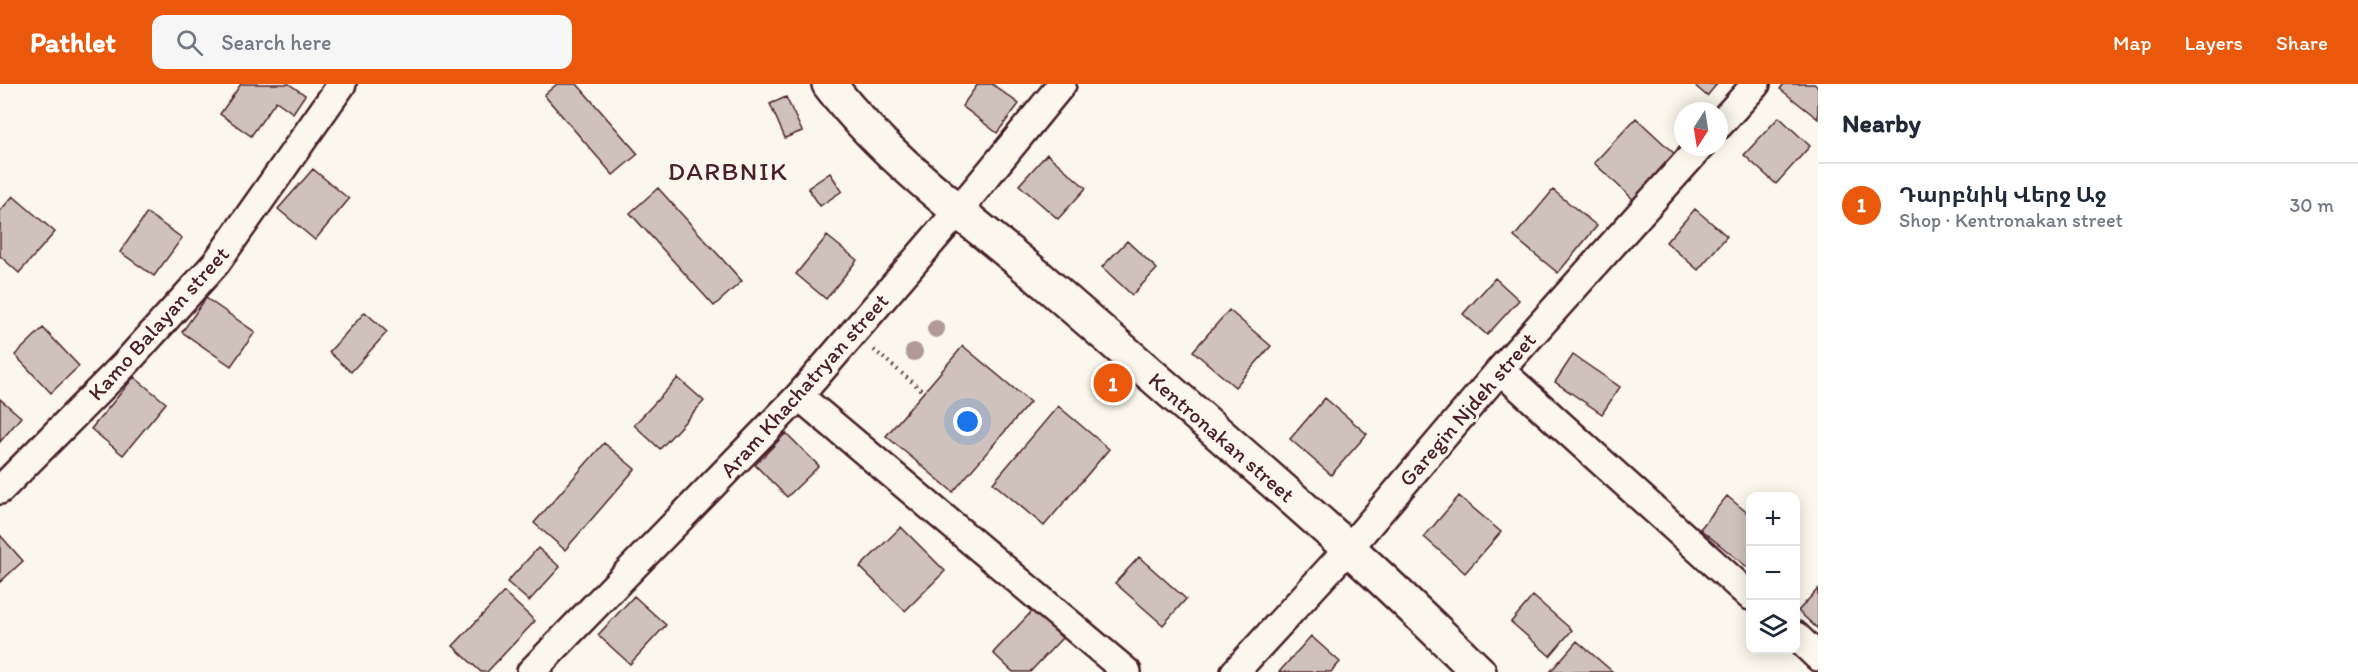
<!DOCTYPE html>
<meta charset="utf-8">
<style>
body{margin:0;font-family:Itim,"Noto Sans Armenian",sans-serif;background:#f6f6f7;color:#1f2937}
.controls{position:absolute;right:18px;bottom:18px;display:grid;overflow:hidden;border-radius:12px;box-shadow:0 3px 15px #0003}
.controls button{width:54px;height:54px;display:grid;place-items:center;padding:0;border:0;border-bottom:2px solid #e0e1e3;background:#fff;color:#1f2937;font:30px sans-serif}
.compass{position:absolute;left:1674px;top:18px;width:54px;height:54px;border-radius:50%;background:#fff;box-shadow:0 3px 15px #0003;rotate:192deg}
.you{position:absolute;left:968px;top:338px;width:21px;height:21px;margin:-15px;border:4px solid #fff;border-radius:50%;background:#1a73e8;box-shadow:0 0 0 9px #1a73e833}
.badge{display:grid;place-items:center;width:39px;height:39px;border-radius:50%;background:#ea580c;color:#fff;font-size:20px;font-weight:700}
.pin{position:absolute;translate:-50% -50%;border:3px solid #fff;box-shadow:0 2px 6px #0006}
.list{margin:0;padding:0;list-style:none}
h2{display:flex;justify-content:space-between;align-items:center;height:78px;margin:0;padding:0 24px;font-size:26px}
h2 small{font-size:20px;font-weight:400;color:#747a83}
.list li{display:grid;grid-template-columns:39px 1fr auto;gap:18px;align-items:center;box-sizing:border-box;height:84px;padding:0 24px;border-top:2px solid #e0e1e3}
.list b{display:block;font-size:22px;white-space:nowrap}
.list p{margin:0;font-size:20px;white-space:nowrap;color:#747a83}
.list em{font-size:20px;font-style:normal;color:#747a83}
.icon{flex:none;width:33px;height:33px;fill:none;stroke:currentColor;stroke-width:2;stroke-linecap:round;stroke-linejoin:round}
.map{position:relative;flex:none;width:1818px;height:588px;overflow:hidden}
header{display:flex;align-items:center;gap:36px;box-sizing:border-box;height:84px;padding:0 30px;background:#ea580c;color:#fff}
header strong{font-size:28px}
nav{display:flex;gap:33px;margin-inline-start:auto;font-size:21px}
.search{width:420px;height:54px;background:#f6f6f7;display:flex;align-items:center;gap:15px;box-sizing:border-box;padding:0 21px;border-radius:12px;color:#747a83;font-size:22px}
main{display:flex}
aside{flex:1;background:#fff}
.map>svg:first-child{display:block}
.building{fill:#cfc2bc;stroke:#4a1f2b;stroke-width:1.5}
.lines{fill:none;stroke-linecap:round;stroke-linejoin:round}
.minor-casing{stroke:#4a1f2b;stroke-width:32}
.primary-casing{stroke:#4a1f2b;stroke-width:38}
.path{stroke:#4a1f2b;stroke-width:4;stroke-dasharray:1.5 4.5;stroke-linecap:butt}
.minor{stroke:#fbf7ec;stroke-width:27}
.primary{stroke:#fbf7ec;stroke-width:33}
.tree{fill:#af9a98}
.labels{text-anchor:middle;stroke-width:6;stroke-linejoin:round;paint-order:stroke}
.street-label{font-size:22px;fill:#4a1f2b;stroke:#fbf7ec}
.quarter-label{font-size:26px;letter-spacing:1.5px;fill:#4a1f2b;stroke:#fbf7ec}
</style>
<header>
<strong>Pathlet</strong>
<div class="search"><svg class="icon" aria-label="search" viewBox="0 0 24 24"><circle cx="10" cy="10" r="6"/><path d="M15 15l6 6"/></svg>Search here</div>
<nav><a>Map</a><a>Layers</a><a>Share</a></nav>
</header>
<main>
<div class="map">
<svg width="1818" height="588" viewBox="0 0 1818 588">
<rect width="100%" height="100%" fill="#fbf7ec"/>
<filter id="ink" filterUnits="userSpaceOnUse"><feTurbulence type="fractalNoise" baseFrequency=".0167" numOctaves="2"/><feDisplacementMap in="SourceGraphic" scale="12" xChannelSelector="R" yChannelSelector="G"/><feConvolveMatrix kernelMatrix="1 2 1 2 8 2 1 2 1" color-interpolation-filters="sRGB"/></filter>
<g filter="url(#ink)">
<path class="building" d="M241,0H289L305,11L293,29L276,17L251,52L220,30Z
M557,0H577L638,70L613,91L544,11Z
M978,0H992L1019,20L997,49L962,22Z
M1693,0H1717L1707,12Z
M1784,0H1814L1818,3V35L1780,5Z
M786,13L802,47L785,54L770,20Z
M1779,33L1810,62L1776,100L1744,71Z
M1636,34L1678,73L1636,118L1594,79Z
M1047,70L1086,104L1058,135L1019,101Z
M313,85L349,115L315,156L278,125Z
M830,89L842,107L820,122L808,104Z
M658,104L742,197L714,222L630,129Z
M1553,106L1597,142L1558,189L1514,153Z
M13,112L55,148L19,189L0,172V127Z
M1695,125L1727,152L1698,186L1666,158Z
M147,129L182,154L154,192L120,168Z
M827,152L857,176L826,215L796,190Z
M1127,157L1157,185L1132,211L1102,183Z
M1495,194L1519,216L1487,251L1463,230Z
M206,214L255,248L231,282L182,248Z
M1229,226L1271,262L1235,303L1193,267Z
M365,228L387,248L351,288L329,268Z
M43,244L79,282L51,309L15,271Z
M963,262L1030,318L953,408L886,352Z
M1573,271L1620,303L1602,330L1555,298Z
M134,293L166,319L123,371L91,345Z
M678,294L704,317L660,365L634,341Z
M1325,314L1367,350L1331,391L1290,355Z
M0,315L21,333L0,358Z
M1058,322L1109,365L1044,442L993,399Z
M786,349L819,382L787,413L755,381Z
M604,359L635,385L565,466L534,439Z
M1459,412L1501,448L1465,489L1424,453Z
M1727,412L1750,431V479L1747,483L1700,445Z
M901,443L945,487L905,527L860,483Z
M0,451L23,477L0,498Z
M538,464L560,483L529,517L507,498Z
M1139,473L1186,515L1163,541L1115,499Z
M1818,505V545L1798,527Z
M504,508L535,537L487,588H481L453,562Z
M634,512L666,541L630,580L598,551Z
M1533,512L1572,546L1550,572L1511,538Z
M1033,526L1062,554L1030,588H1013L993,569Z
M1311,552L1340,578L1331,588H1279Z
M1577,557L1613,588H1550Z"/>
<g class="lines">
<g class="minor-casing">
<path id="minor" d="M1719,41L1756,0
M1500,286L1750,512
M799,312L1127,588
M0,406L124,281L216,179L342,0
M1796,552L1818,573
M531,588L799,312L958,127L1062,0
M1235,588L1349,464L1500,286L1700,63"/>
</g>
<g class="primary-casing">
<path id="primary" d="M829,0C890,80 974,137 1049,202C1149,289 1249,375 1347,463C1392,503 1435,546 1479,588"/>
</g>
<path class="path" d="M874,266L924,308"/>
<use href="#minor" class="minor"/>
<use href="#primary" class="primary"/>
</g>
<g class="tree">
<circle cx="936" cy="245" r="9"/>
<circle cx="914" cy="268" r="9"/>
</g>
</g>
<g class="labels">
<g class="street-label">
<text transform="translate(158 239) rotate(-48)" y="8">Kamo Balayan street</text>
<text transform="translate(804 301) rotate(-48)" y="8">Aram Khachatryan street</text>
<text transform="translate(1467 325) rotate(-49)" y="8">Garegin Njdeh street</text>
<text transform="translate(1222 353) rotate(41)" y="8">Kentronakan street</text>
</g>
<g class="quarter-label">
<text x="728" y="96">DARBNIK</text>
</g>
</g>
</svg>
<div class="controls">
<button>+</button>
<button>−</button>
<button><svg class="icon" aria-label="layers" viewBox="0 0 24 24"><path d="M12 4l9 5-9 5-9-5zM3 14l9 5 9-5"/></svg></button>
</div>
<svg class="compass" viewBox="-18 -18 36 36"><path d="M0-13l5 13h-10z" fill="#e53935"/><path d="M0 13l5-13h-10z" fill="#747a83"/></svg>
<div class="you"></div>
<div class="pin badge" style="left:1113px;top:299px">1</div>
</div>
<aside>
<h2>Nearby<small></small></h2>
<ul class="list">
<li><span class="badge">1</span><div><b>Դարբնիկ Վերջ Աջ</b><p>Shop · Kentronakan street</p></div><em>30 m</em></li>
</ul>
</aside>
</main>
